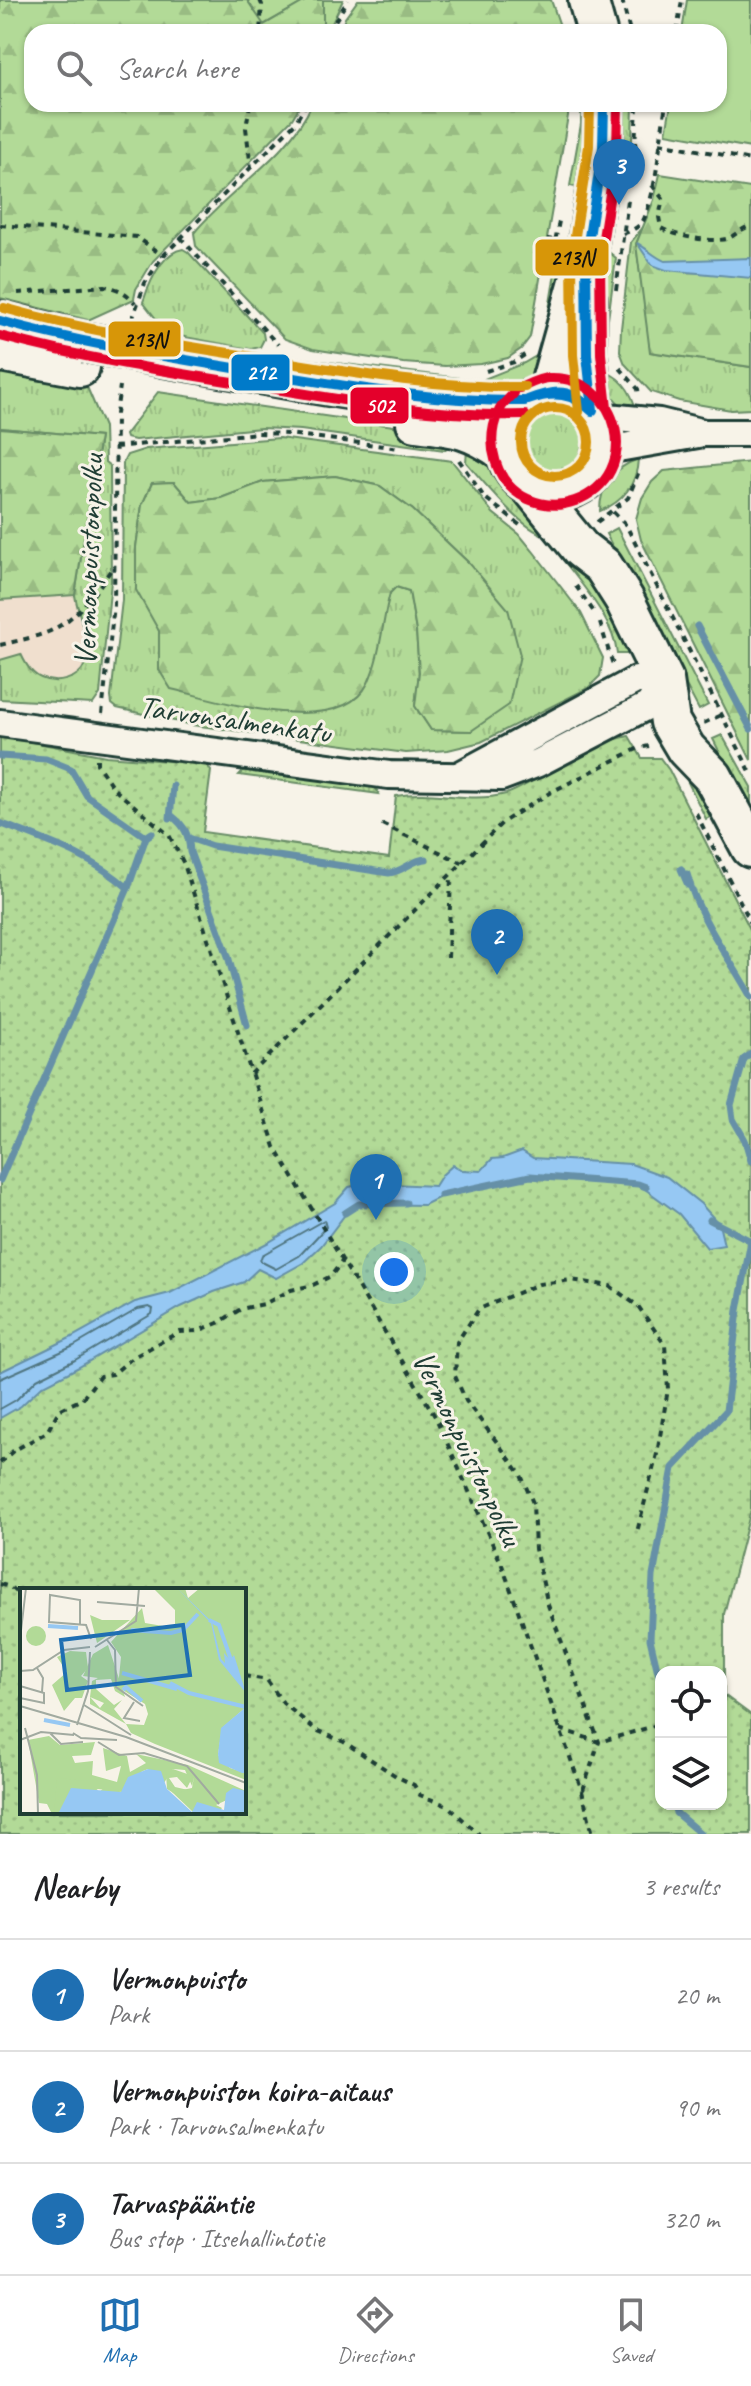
<!DOCTYPE html>
<meta charset="utf-8">
<style>
body{margin:0;font-family:Caveat,sans-serif;background:#f6f6f6;color:#202124}
.controls{position:absolute;right:24px;bottom:24px;display:grid;overflow:hidden;border-radius:16px;box-shadow:0 2px 6px #0004}
.controls button{width:72px;height:72px;display:grid;place-items:center;padding:0;border:0;border-bottom:2px solid #e0e0e0;background:#fff;color:#202124;font:40px sans-serif}
.you{position:absolute;left:394px;top:1272px;width:28px;height:28px;margin:-20px;border:6px solid #fff;border-radius:50%;background:#1a73e8;box-shadow:0 0 0 12px #1a73e833}
.badge{display:grid;place-items:center;width:52px;height:52px;border-radius:50%;background:#1f6fb2;color:#fff;font-size:26px;font-weight:700}
.pin{position:absolute;translate:-50% -66px;filter:drop-shadow(0 2px 4px #0008)}
.pin::after{content:'';position:absolute;top:42px;width:28px;height:24px;background:inherit;clip-path:polygon(0 0,100% 0,50% 100%)}
.list{margin:0;padding:0;list-style:none}
h2{display:flex;justify-content:space-between;align-items:center;height:104px;margin:0;padding:0 32px;font-size:34px}
h2 small{font-size:26px;font-weight:400;color:#757577}
.list li{display:grid;grid-template-columns:52px 1fr auto;gap:24px;align-items:center;box-sizing:border-box;height:112px;padding:0 32px;border-top:2px solid #e0e0e0}
.list b{display:block;font-size:30px;white-space:nowrap}
.list p{margin:0;font-size:26px;white-space:nowrap;color:#757577}
.list em{font-size:26px;font-style:normal;color:#757577}
.icon{flex:none;width:44px;height:44px;fill:none;stroke:currentColor;stroke-width:2;stroke-linecap:round;stroke-linejoin:round}
.map{position:relative;flex:none;width:751px;height:1834px;overflow:hidden}
.search{position:absolute;background:#fff;box-shadow:0 2px 6px #0004;left:24px;right:24px;top:24px;height:88px;display:flex;align-items:center;gap:20px;box-sizing:border-box;padding:0 28px;border-radius:24px;color:#757577;font-size:30px}
.sheet{height:440px;background:#fff}
nav{display:flex;justify-content:space-around;align-items:center;box-sizing:border-box;height:112px;border-top:2px solid #e0e0e0;background:#fff;font-size:22px;color:#757577}
nav a{display:grid;justify-items:center;gap:4px}
nav .on{color:#1f6fb2}
.map>svg:first-child{display:block}
.built{fill:#f0dfce}
.grass{fill:url(#grass-tufts);stroke:#688c66;stroke-width:2;fill-rule:evenodd}
.forest{fill:url(#forest-firs);stroke:#688c66;stroke-width:2}
.park{fill:url(#park-dots);stroke:#688c66;stroke-width:2;fill-rule:evenodd}
.pitch{fill:#b2da97;stroke:#688c66;stroke-width:2}
.water{fill:#96c8f3;stroke:#6690a7;stroke-width:2}
.lines{fill:none;stroke-linecap:round;stroke-linejoin:round}
.shore{stroke:#4f7580;stroke-width:2}
.stream{stroke:#6690a7;stroke-width:7}
.building{fill:#e0af92;stroke:#1f3d34;stroke-width:2}
.street-casing{stroke:#1f3d34;stroke-width:32}
.secondary-casing{stroke:#1f3d34;stroke-width:44}
.path{stroke:#1f3d34;stroke-width:4;stroke-dasharray:6 6;stroke-linecap:butt}
.street{stroke:#f7f3e8;stroke-width:26}
.secondary{stroke:#f7f3e8;stroke-width:38}
.secondary-bridge-casing{stroke:#1f3d34;stroke-width:44;stroke-linecap:butt}
.secondary-bridge{stroke:#f7f3e8;stroke-width:38}
.bus-1-casing{stroke:#f7f3e8;stroke-width:16}
.bus-2-casing{stroke:#f7f3e8;stroke-width:16}
.bus-3-casing{stroke:#f7f3e8;stroke-width:16}
.bus-1{stroke:#007ac9;stroke-width:10}
.bus-2{stroke:#e4002b;stroke-width:10}
.bus-3{stroke:#d79608;stroke-width:10}
.labels{text-anchor:middle;stroke-width:6;stroke-linejoin:round;paint-order:stroke}
.street-label{font-size:32px;fill:#1f3d34;stroke:#f7f3e8}
.inset-river{fill:none;stroke:#96c8f3;stroke-width:4}
.inset-road{fill:none;stroke:#a1aaa0;stroke-width:2}
.view{fill:#1f6fb2;fill-opacity:0.15;stroke:#1f6fb2;stroke-width:4}
.inset-edge{fill:none;stroke:#1f3d34;stroke-width:4}
.line-badge{stroke:#f7f3e8;stroke-width:3}
.badge-label{font-size:22px;text-anchor:middle;font-weight:bold;fill:#fff}
.pale-badge-label{font-size:22px;text-anchor:middle;font-weight:bold;fill:#111}
</style>
<div class="map">
<svg width="751" height="1834" viewBox="0 0 751 1834">
<defs>
<pattern id="grass-tufts" width="24" height="20" patternUnits="userSpaceOnUse" patternTransform="scale(2)"><rect width="24" height="20" fill="#b2da97"/><path d="M3 7l-1-3M5 7V3M7 7l1-3M15 17l-1-3M17 17v-4M19 17l1-3" fill="none" stroke="#99bc83"/></pattern>
<pattern id="forest-firs" width="22" height="20" patternUnits="userSpaceOnUse" patternTransform="scale(2)"><rect width="22" height="20" fill="#b2da97"/><path d="M5 1l3.5 6h-7zM16 11l3.5 6h-7z" fill="#99bc83"/></pattern>
<pattern id="park-dots" width="8" height="8" patternUnits="userSpaceOnUse" patternTransform="scale(2)"><rect width="8" height="8" fill="#b2da97"/><path d="M2 2h.1M6 6h.1" fill="none" stroke="#99bc83" stroke-width="1.8" stroke-linecap="round"/></pattern>
</defs>
<rect width="100%" height="100%" fill="#f7f3e8"/>
<filter id="ink" filterUnits="userSpaceOnUse"><feTurbulence type="fractalNoise" baseFrequency=".0125" numOctaves="2"/><feDisplacementMap in="SourceGraphic" scale="16" xChannelSelector="R" yChannelSelector="G"/><feConvolveMatrix kernelMatrix="1 2 1 2 8 2 1 2 1" color-interpolation-filters="sRGB"/></filter>
<g filter="url(#ink)">
<path class="built" d="M75,595L79,619L88,646L85,666L74,678L58,681L40,678L26,665L21,654L0,660V600Z"/>
<path class="grass" d="M247,0H307L263,25Z
M323,0H343L328,32H323Z
M581,104H593L594,118L576,187L570,186L581,124Z
M619,104H633L632,140L624,187L620,186Z
M645,225L636,244L651,352L751,367V409L731,410L679,401L651,392L625,364L620,351L621,329L631,242Z
M183,249L188,252L263,333L264,339L260,347L251,349L168,334L143,302C149,284 162,252 183,249Z
M610,253L616,258L605,343L595,317Z
M563,254V291L545,334L558,255Z
M538,355L552,357L534,383L479,386L484,379L524,363Z
M296,358L459,378L464,389L258,360Z
M0,363L84,380L104,427L105,462L110,466L111,581L100,694L93,704L0,699V660L21,654C25,663 31,674 41,678C56,685 79,680 85,664C92,647 78,615 75,595L100,437L0,428Z
M599,370C622,375 632,392 637,413C614,405 608,392 599,370Z
M158,392L456,435L454,443L444,450L301,430L261,428L135,440L126,438L125,435Z
M526 440a30 30 0 1 1 60 0a30 30 0 1 1-60 0Z
M279,438L452,461L493,513L519,534L533,551L581,613L603,658L600,676L588,688L481,742L448,750L406,753L192,725L117,708L112,704L111,697L122,600L123,463L127,455L146,449ZM335,476L380,486L413,510L470,564L471,731L431,730L415,706L419,672L416,631L409,591L396,587L390,593L384,614L159,670V631L136,547L142,505L152,483L174,482L191,502L221,498L263,482Z
M468,439H471L550,536C526,536 483,481 466,462Z
M638,459C637,484 623,502 600,511C600,484 614,468 638,459Z
M617,528L708,705L699,710L606,534Z
M566,554C591,579 625,616 628,654H617C613,618 582,586 562,558Z
M722,735L751,787V802L732,777L713,739Z
M682,758L714,815L706,819L677,760Z
M251,769L374,785L379,794L239,775L244,770Z"/>
<path class="forest" d="M0,0H247L264,25L307,0H323V32H32V104H301L292,119L153,261L136,289L134,299L88,320L0,298Z
M358,0H551L562,32H340L345,18Z
M312,104H570L530,337L521,349L508,358L481,364L445,366L403,363L313,349L285,339L196,246L194,233C229,190 290,155 312,104Z
M660,174L751,188V367L650,352L636,244L654,200Z
M0,428L100,437L75,595L0,600Z
M751,462V760L641,540L636,519L642,498L652,482L664,471Z
M335,476L380,486L413,510L470,564L508,609L520,655L509,705L471,731L431,730L415,706L419,672L416,631L409,591L396,587L390,593C382,622 381,655 368,683C340,740 218,700 171,689L159,670V631L136,590V547L142,505L152,483L174,482L191,502L221,498L263,482Z"/>
<path class="park" d="M0,736L106,756L206,764L211,771L203,832L389,858L396,796C435,789 467,804 506,794C516,791 525,785 534,780C564,764 595,742 629,736L642,758H660L669,770L751,931V1510L724,1614V1695L751,1715V1834H0ZM22,1590H244V1812H22ZM661,1672H721V1804H661Z"/>
<path class="pitch" d="M687,0H751V148L666,133L671,104H719V32H682Z"/>
<path class="water" d="M637,243C648,249 654,257 665,261L751,258V278L666,270L652,265Z
M522,1151L533,1158L631,1164L667,1177L701,1204L719,1224L724,1245L707,1248L679,1214L638,1184L530,1176L444,1195L424,1205L359,1204L347,1212L321,1246L303,1263L276,1278L258,1269L244,1282L214,1292L181,1307L79,1367L42,1386L21,1406L0,1418V1372L70,1338L135,1302L170,1293L269,1242L335,1203L349,1187L369,1183L435,1186L442,1175L453,1165L462,1170L481,1171L492,1159L503,1158Z"/>
<g class="lines">
<path class="shore" d="M324,1220L326,1227L299,1256L276,1269L260,1261L262,1255Z
M0,1379L74,1346L138,1309L149,1307L153,1309L152,1314L75,1360L37,1379L16,1400L0,1409"/>
<path class="stream" d="M697,626L751,729
M0,756L46,759L71,769L87,796L146,837
M172,816C185,826 189,835 190,852L228,956L247,1025
M170,818L173,786
M0,823C45,841 91,855 128,888
M189,838L212,846L389,873C403,872 413,859 426,859
M681,869L688,885
M687,874C699,919 729,957 751,997
M751,1054L744,1059L731,1105L733,1119L745,1140L751,1161
M0,1180L128,888L146,837L152,833
M441,1195L530,1176L638,1184L646,1187
M345,1213L359,1204L406,1203
M710,1220L751,1241
M661,1685L650,1639L653,1576L673,1468L726,1411L738,1310L751,1241
M674,1804L676,1813L701,1834"/>
</g>
<path class="building" d="M548,238L553,239L551,251L546,250Z"/>
<g class="lines">
<g class="street-casing">
<path id="street" d="M597,416L659,422L704,433L618,448L603,453
M704,433H751
M0,723L389,775L501,777L538,763L649,705L664,680H636L460,775"/>
</g>
<g class="secondary-casing">
<path id="secondary" d="M588,0L597,32
M587,299V355L593,410
M0,321L85,342
M0,352L80,367
M164,357C268,374 379,400 484,402C496,403 514,405 526,400C543,395 554,388 573,395C610,410 614,463 580,484C529,515 476,448 525,401
M548,392L586,256L603,147L604,104
M416,422C457,427 470,428 505,452
M529,485L581,549L603,566L624,599L664,680L670,722L686,749L713,777L751,848"/>
</g>
<path class="path" d="M260,0L262,5L260,32
M622,0L630,32
M332,32L335,21L348,0
M677,32L682,0
M250,104L246,128L251,168
M659,143L751,160
M635,148L637,104
M652,185L663,199L659,217L661,228C675,236 714,244 729,238C737,234 742,228 751,226
M0,225L137,237L163,256
M623,234C631,231 640,227 644,219C657,189 660,138 666,104
M180,237L278,345
M551,263L559,221
M616,290L628,200
M18,293L105,286C119,289 126,292 135,303
M132,320L145,283L163,256L295,123L306,104
M620,368L638,389L639,396
M486,371L514,362L529,352
M115,447L258,433L288,434L399,448
M459,460L484,497L521,526
M613,512L626,525L751,773
M597,522L628,498L640,469
M576,586L596,615
M600,623L614,668
M0,645C16,641 33,638 48,632C77,619 97,591 114,565
M102,714L114,605L116,414L120,386
M704,723L721,715
M97,759V764L114,789L169,835L184,864L275,1147L436,1418L502,1565L582,1791L593,1834
M696,813L751,923
M382,824L462,863
M448,958L451,877
M251,1074L503,822L551,792L639,748L649,746
M0,1463L13,1451L47,1432L59,1410L82,1399L100,1376L113,1374L132,1358L179,1332L198,1331L218,1323L241,1309L264,1304L291,1290L313,1285L331,1276L343,1260
M0,1584L10,1587L22,1597
M244,1676L267,1680L283,1703L316,1730L344,1742L396,1776L414,1785L420,1795L448,1806L479,1834
M721,1699L724,1696
M560,1729L599,1742L661,1724
M583,1790L599,1742L548,1605L535,1549L533,1503L520,1473L466,1401L455,1376L457,1342L479,1309L539,1284L571,1280L610,1286L638,1306L665,1345L668,1389L657,1454L637,1532"/>
<use href="#street" class="street"/>
<use href="#secondary" class="secondary"/>
<g class="secondary-bridge-casing">
<path id="secondary-bridge" d="M85,342L164,357"/>
</g>
<use href="#secondary-bridge" class="secondary-bridge"/>
<g class="bus-1-casing">
<path id="bus-1" d="M0,321C87,345 175,358 264,373C351,387 436,402 525,401
M528,400C555,389 572,388 592,411
M528,400C553,391 573,392 592,411
M593,410L587,355L586,256L603,147L604,104"/>
</g>
<g class="bus-2-casing">
<path id="bus-2" d="M0,336C85,359 171,372 258,386C347,401 434,417 525,415
M514,393C509,399 502,404 499,411C484,443 495,484 528,499C544,506 559,507 575,501C645,475 621,375 549,378C540,378 529,384 520,388
M607,408L601,354L600,257L617,149L618,104"/>
</g>
<g class="bus-3-casing">
<path id="bus-3" d="M4,308C90,332 178,345 266,359C352,373 437,388 525,387
M521 442a34 34 0 1 1 68 0a34 34 0 1 1-68 0Z
M579,412L573,355L572,255L589,146L590,104"/>
</g>
<use href="#bus-1" class="bus-1"/>
<use href="#bus-2" class="bus-2"/>
<use href="#bus-3" class="bus-3"/>
</g>
</g>
<g class="labels">
<g class="street-label">
<text transform="translate(88 560) rotate(-88)" y="11">Vermonpuistonpolku</text>
<text transform="translate(235 719) rotate(8)" y="11">Tarvonsalmenkatu</text>
<text transform="translate(468 1448) rotate(64)" y="11">Vermonpuistonpolku</text>
</g>
</g>
<g transform="translate(20 1588)">
<rect width="226" height="226" fill="#f7f3e8"/>
<path d="M88,57L105,109L95,103L91,91L76,92V101L94,117L102,112L94,121L106,136L70,116V109L80,120L84,115L70,109L72,93L78,90L63,88L73,66Z" fill="#b2da97"/>
<path d="M70,27L82,32H110L77,55ZM50,63L66,64L68,80L61,88L68,93L62,110H55L44,123L32,97L47,84L37,69ZM29,148L40,157L75,154L71,167L52,168L55,175L73,173L72,187L97,194L101,178L86,183L83,160L107,168L110,184L126,175L116,166L168,177L226,203L196,217L202,220L199,224L182,216L173,224L152,204L172,200L174,189L172,198L165,182L153,181L144,195L128,181L108,189L102,204L78,201L32,226L27,216L19,215L8,152Z" fill="#b2da97"/>
<path d="M122,183L108,205L34,226L37,190L68,193L79,204L88,197L101,204L108,186Z" fill="#b2da97"/>
<path d="M133,0H165L168,10L180,0H226V119L202,140L198,167L210,180L226,185V192L135,156L111,145L106,136L124,137L128,126L125,116L98,99L101,69L91,54L122,20L125,35L155,40V22ZM6 48a10 10 0 1 1 20 0a10 10 0 1 1-20 0ZM153,181L173,188L167,200L157,189L149,190L155,199L168,202L155,206L147,201L146,186Z" fill="#b2da97"/>
<path d="M157,0L192,34L201,71L205,75L204,65L210,72L214,67L226,105L199,72L191,35ZM226,119V185H222L199,175L198,166L201,140ZM128,181L141,183L147,201L172,224L177,214L204,222L206,205L213,200L226,203V226H38L51,200L101,204L108,189Z" fill="#96c8f3"/>
<path class="inset-river" d="M189,32L199,37L211,72M28,38L58,40M111,42L151,45L163,42L178,26M102,85L157,101M150,95L169,105L226,119M103,102L106,99L122,113M24,132L50,137"/>
<path class="inset-road" d="M77,14L125,18M60,37V12L30,7L29,34L66,37L71,51M0,51L6,0M87,52L95,62L96,99L123,118M75,59L116,33L119,0M17,80L23,90L22,104M0,83L13,82L44,62L70,59M0,98L24,105V115L0,110M114,114L104,130L120,133M64,117L111,147M0,118L106,149L226,195M57,137L68,103L70,64M5,140L17,187L18,226M30,145L41,156L63,154M53,145L61,150L97,152M0,152L21,144L54,147M78,154L99,167L124,165L167,178L199,216"/>
<path class="view" d="M163,37L170,87L47,102L41,52Z"/>
<rect width="226" height="226" class="inset-edge"/>
</g>
<g class="line-badge">
<rect x="534" y="238" width="76" height="39" rx="8" fill="#d79608"/>
<rect x="107" y="320" width="75" height="38" rx="8" fill="#d79608"/>
<rect x="230" y="353" width="61" height="39" rx="8" fill="#007ac9"/>
<rect x="349" y="386" width="61" height="39" rx="8" fill="#e4002b"/>
</g>
<g class="badge-label">
<text x="261" y="380">212</text>
<text x="380" y="413">502</text>
</g>
<g class="pale-badge-label">
<text x="572" y="265">213N</text>
<text x="145" y="347">213N</text>
</g>
</svg>
<div class="controls">
<button><svg class="icon" aria-label="locate" viewBox="0 0 24 24"><circle cx="12" cy="12" r="6"/><path d="M12 2v4M12 18v4M2 12h4M18 12h4"/></svg></button>
<button><svg class="icon" aria-label="layers" viewBox="0 0 24 24"><path d="M12 4l9 5-9 5-9-5zM3 14l9 5 9-5"/></svg></button>
</div>
<div class="you"></div>
<div class="pin badge" style="left:376px;top:1220px">1</div>
<div class="pin badge" style="left:497px;top:975px">2</div>
<div class="pin badge" style="left:619px;top:205px">3</div>
<div class="search"><svg class="icon" aria-label="search" viewBox="0 0 24 24"><circle cx="10" cy="10" r="6"/><path d="M15 15l6 6"/></svg>Search here</div>
</div>
<section class="sheet">
<h2>Nearby<small>3 results</small></h2>
<ul class="list">
<li><span class="badge">1</span><div><b>Vermonpuisto</b><p>Park</p></div><em>20 m</em></li>
<li><span class="badge">2</span><div><b>Vermonpuiston koira-aitaus</b><p>Park · Tarvonsalmenkatu</p></div><em>90 m</em></li>
<li><span class="badge">3</span><div><b>Tarvaspääntie</b><p>Bus stop · Itsehallintotie</p></div><em>320 m</em></li>
</ul>
</section>
<nav>
<a class="on"><svg class="icon" aria-label="map" viewBox="0 0 24 24"><path d="M3 6l6-2 6 2 6-2v14l-6 2-6-2-6 2zM9 4v14M15 6v14"/></svg>Map</a>
<a><svg class="icon" aria-label="directions" viewBox="0 0 24 24"><path d="M12 3l9 9-9 9-9-9zM9 14v-3h6M13 9l2 2-2 2"/></svg>Directions</a>
<a><svg class="icon" aria-label="saved" viewBox="0 0 24 24"><path d="M7 4h10v16l-5-4-5 4z"/></svg>Saved</a>
</nav>
